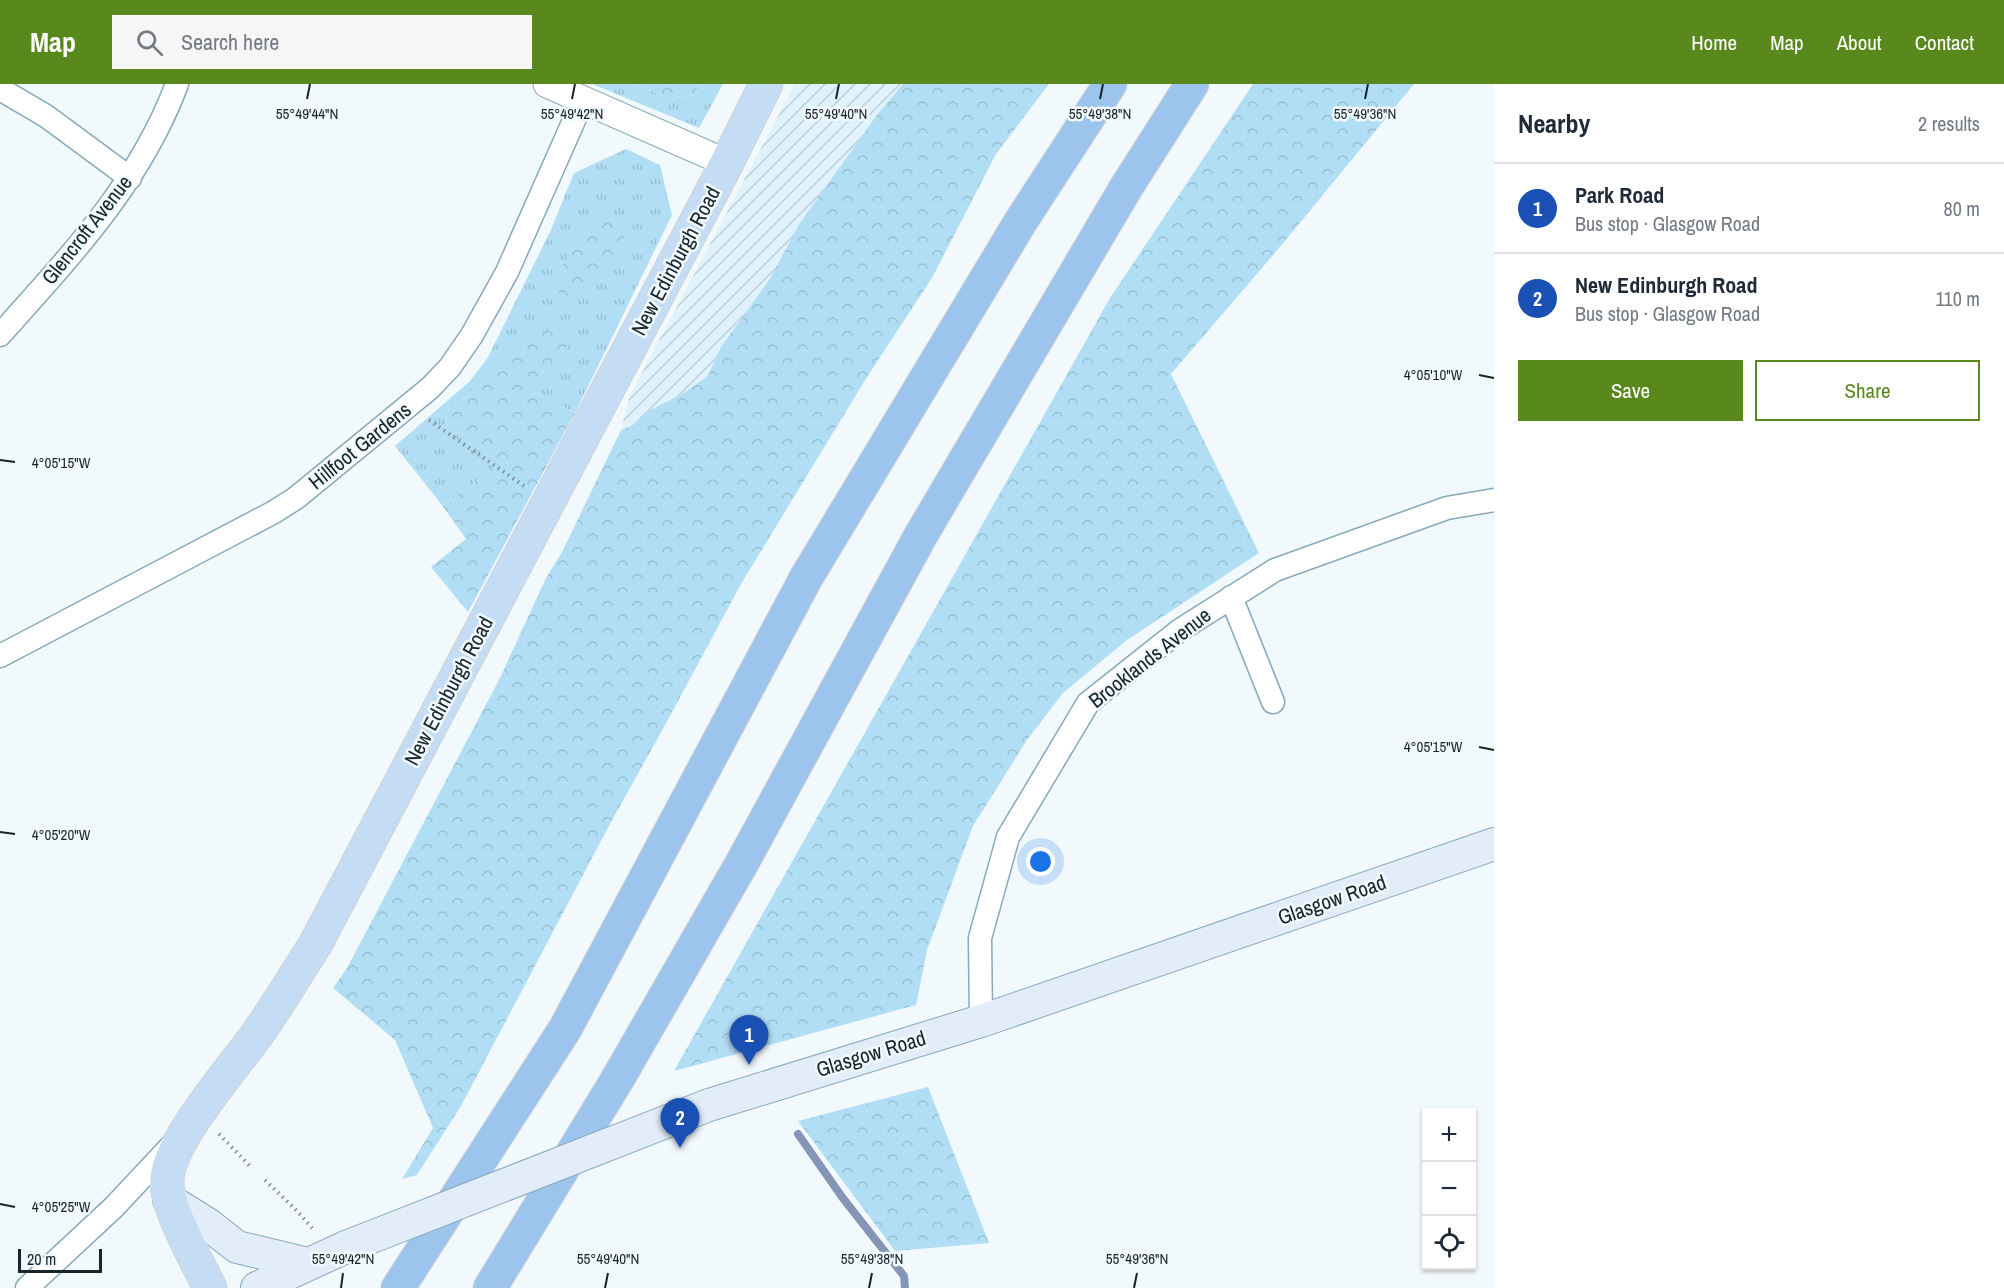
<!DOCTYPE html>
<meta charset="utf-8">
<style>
body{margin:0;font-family:"Archivo Narrow",sans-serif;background:#f6f6f7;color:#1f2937}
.controls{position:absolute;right:18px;bottom:18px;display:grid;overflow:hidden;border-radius:0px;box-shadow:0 2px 4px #0004}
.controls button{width:54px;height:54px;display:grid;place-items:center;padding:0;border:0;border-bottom:2px solid #e0e1e3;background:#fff;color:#1f2937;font:30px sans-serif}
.scale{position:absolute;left:18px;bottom:15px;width:84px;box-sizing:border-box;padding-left:6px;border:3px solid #16242b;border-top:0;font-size:16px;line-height:21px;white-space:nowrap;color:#16242b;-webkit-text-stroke:4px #f2f9fd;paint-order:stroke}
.you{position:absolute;left:1041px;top:778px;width:21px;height:21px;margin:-15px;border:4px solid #fff;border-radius:50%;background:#1a73e8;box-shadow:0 0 0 9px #1a73e833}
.badge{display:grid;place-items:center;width:39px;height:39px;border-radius:50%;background:#59891d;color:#fff;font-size:20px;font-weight:700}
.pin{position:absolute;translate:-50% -50px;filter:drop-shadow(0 2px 3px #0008)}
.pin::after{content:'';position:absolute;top:32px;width:21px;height:18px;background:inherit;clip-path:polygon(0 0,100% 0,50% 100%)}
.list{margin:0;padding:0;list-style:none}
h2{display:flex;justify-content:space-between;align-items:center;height:78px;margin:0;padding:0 24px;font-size:26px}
h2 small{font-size:20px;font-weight:400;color:#747a83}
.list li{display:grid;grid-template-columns:39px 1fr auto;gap:18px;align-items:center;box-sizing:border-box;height:90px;padding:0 24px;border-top:2px solid #e0e1e3}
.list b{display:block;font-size:22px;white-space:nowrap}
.list p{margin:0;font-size:20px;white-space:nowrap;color:#747a83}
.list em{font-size:20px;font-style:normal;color:#747a83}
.actions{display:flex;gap:12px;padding:18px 24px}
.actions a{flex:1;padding:14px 0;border:2px solid #59891d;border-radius:0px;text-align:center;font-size:21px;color:#59891d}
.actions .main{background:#59891d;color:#fff}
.icon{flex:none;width:33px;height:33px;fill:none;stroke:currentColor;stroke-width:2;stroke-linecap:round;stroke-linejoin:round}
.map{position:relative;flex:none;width:1494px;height:1204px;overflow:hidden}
header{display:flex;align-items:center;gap:36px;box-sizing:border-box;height:84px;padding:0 30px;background:#59891d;color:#fff}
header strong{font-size:28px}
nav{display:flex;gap:33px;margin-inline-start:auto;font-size:21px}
.search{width:420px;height:54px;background:#f6f6f7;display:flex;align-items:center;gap:15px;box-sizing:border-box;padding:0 21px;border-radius:0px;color:#747a83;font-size:22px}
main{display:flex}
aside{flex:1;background:#fff}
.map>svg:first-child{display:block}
.industrial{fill:url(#industrial-furrows)}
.grass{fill:url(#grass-tufts)}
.forest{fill:url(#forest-crowns)}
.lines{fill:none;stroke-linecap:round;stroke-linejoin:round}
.stream{stroke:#8695b6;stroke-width:8}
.minor-casing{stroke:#86a9bb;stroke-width:25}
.tertiary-casing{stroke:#86a9bb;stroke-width:29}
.secondary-casing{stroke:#86a9bb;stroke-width:34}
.primary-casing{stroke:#d0d3d5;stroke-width:35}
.motorway-casing{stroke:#d0d3d5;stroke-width:35}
.path{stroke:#828d93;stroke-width:4;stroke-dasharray:1.5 4.5;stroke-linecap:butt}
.minor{stroke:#fff;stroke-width:22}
.tertiary{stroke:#fff;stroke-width:27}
.secondary{stroke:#e2edf9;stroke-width:32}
.primary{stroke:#c4dcf4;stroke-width:33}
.motorway{stroke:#9dc4ec;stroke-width:33}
.secondary-bridge-casing{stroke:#86a9bb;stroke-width:34;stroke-linecap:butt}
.secondary-bridge{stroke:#e2edf9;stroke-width:32}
.ticks{fill:none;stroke:#16242b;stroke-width:2}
.labels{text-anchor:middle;stroke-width:5;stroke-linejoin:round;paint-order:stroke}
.street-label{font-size:21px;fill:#16242b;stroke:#f2f9fd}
.ticks-label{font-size:15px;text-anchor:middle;fill:#16242b;stroke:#f2f9fd;stroke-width:5;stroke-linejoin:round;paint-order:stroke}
</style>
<header>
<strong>Map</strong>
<div class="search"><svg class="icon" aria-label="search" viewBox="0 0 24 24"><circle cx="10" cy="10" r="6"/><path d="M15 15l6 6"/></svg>Search here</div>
<nav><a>Home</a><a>Map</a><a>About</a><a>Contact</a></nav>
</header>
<main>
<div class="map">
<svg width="1494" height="1204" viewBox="0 0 1494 1204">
<defs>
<pattern id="industrial-furrows" width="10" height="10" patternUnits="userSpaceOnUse" patternTransform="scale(1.5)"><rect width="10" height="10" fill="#e0f2fb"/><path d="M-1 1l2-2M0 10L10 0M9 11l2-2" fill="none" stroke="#bfcfd7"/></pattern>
<pattern id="grass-tufts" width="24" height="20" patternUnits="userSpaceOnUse" patternTransform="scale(1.5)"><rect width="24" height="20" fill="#b2def5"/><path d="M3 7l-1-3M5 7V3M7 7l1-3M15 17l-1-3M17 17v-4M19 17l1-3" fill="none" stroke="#98bed2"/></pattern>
<pattern id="forest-crowns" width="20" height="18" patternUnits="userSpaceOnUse" patternTransform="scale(1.5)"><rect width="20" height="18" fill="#b2def5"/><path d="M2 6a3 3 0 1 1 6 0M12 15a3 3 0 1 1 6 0" fill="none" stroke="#98bed2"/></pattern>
</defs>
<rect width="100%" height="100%" fill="#f2f9fd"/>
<path class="industrial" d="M795,0H945L722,334L633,341L621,346L629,313Z"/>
<path class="grass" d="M592,0H635L669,15L695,11L699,0H723L699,44Z
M626,65L660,81L672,131L575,329L536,309L533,303L534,297L568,262L519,254L468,311L447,328L446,339L458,351L491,374V385L486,391L442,421L395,362L469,298L487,275L550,148L574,89Z"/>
<path class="forest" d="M635,0H699L695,11L669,15Z
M903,0H1049L996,70L932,194L867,293L741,500L664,643L611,738L461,1022L417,1091L402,1095L433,1044L395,956L333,904L347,884L500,594L546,494L562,468L621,346L633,341L649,327L684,309L708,292L721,263L770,195L800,139L877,31Z
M1253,0H1414L1285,157L1171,290L1259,469L1127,556L1063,609L1027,656L973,742L927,866L916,921L674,987L1110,214Z
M618,133L625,154L624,171L597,189L565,217L559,215V188L570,170L578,149L596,136Z
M550,246L560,247L568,253V262L534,297L533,303L536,309L575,329L468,528L431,483L466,455L442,421L486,391L491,385V374L458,351L446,339L447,328L468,311L519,254L534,247Z
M928,1003L989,1159L895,1167L798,1037Z"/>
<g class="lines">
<path class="stream" d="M798,1050L842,1113L904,1192L905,1204"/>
<g class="minor-casing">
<path id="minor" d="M0,5L46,32L130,94
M0,251C70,172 139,101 177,0
M1231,513L1273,618
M0,572L274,428L296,414L430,304L450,283L472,251L507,188L583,16
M981,937L980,854L1008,753L1088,619L1180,546L1275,486L1447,424L1494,416
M27,1204L114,1123L173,1060"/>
</g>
<g class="tertiary-casing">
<path id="tertiary" d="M547,0L727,79"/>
</g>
<g class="secondary-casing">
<path id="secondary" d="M709,1021L981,937L1494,760
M169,1116L209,1141L237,1163L308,1180
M257,1204L346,1163"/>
</g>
<g class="primary-casing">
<path id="primary" d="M210,1204C197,1177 168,1127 167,1099C165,1060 234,983 258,949C278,921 296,890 315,861L727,79L766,0"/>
</g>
<g class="motorway-casing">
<path id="motorway" d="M398,1204L565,945L806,494L1021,137L1110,0
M490,1204L617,996L742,779L921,451L1127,102L1192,0"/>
</g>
<path class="path" d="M429,336L524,402
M219,1050L250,1082
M265,1096L295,1125L313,1145"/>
<use href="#minor" class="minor"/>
<use href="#tertiary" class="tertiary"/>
<use href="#secondary" class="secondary"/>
<use href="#primary" class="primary"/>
<use href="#motorway" class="motorway"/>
<g class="secondary-bridge-casing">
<path id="secondary-bridge" d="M346,1163L709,1021"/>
</g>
<use href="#secondary-bridge" class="secondary-bridge"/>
</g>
<path class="ticks" d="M307,15L310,0M572,15L575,0M836,15L839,0M1100,15L1103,0M1365,15L1368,0M1479,291L1494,294M0,376L15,378M1479,663L1494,666M0,748L15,750M0,1120L15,1123M341,1204L343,1189M605,1204L608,1189M869,1204L872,1189M1134,1204L1137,1189"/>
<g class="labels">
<g class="street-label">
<text transform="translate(87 146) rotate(-52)" y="7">Glencroft Avenue</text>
<text transform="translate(676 177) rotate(-62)" y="7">New Edinburgh Road</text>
<text transform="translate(360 362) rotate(-39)" y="7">Hillfoot Gardens</text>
<text transform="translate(1150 574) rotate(-38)" y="7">Brooklands Avenue</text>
<text transform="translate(449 607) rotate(-62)" y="7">New Edinburgh Road</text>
<text transform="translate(1332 816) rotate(-19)" y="7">Glasgow Road</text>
<text transform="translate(871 970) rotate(-17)" y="7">Glasgow Road</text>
</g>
</g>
<g class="ticks-label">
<text x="307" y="35">55°49'44"N</text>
<text x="572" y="35">55°49'42"N</text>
<text x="836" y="35">55°49'40"N</text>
<text x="1100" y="35">55°49'38"N</text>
<text x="1365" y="35">55°49'36"N</text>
<text x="1433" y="296">4°05'10"W</text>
<text x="61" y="384">4°05'15"W</text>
<text x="1433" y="668">4°05'15"W</text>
<text x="61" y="756">4°05'20"W</text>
<text x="61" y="1128">4°05'25"W</text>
<text x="343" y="1180">55°49'42"N</text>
<text x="608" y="1180">55°49'40"N</text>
<text x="872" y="1180">55°49'38"N</text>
<text x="1137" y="1180">55°49'36"N</text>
</g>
</svg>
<div class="controls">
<button>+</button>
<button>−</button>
<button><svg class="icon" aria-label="locate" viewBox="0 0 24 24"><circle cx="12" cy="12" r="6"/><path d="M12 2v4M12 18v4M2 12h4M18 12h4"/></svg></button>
</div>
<div class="scale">20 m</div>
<div class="you"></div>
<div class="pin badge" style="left:749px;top:981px;background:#1a4fb4">1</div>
<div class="pin badge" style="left:680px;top:1064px;background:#1a4fb4">2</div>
</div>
<aside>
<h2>Nearby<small>2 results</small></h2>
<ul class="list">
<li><span class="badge" style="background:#1a4fb4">1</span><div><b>Park Road</b><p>Bus stop · Glasgow Road</p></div><em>80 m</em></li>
<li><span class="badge" style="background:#1a4fb4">2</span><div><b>New Edinburgh Road</b><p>Bus stop · Glasgow Road</p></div><em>110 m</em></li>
</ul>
<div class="actions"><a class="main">Save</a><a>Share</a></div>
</aside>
</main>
